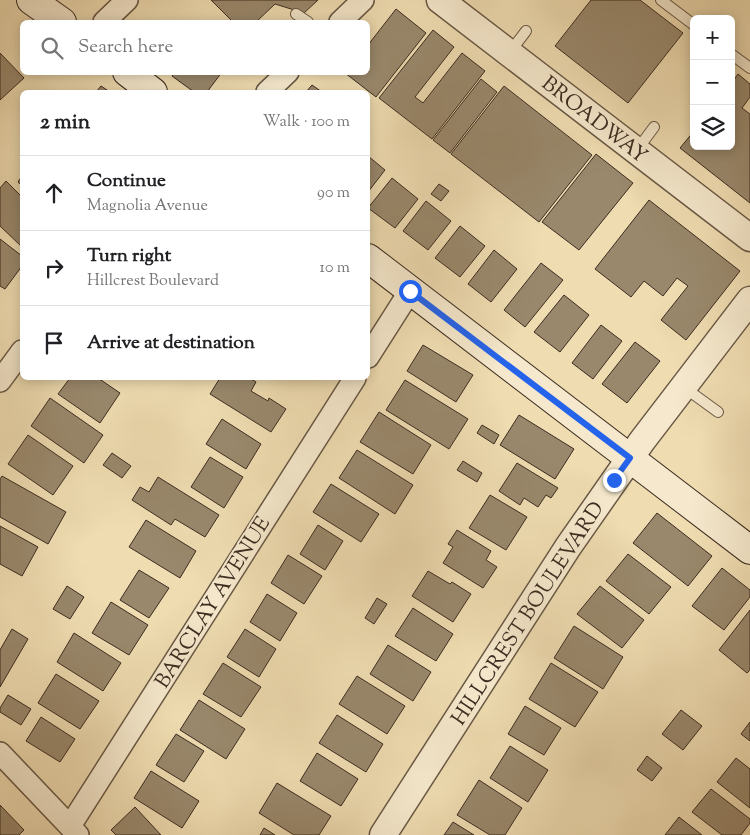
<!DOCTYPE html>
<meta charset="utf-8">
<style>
body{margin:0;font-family:"Sorts Mill Goudy",serif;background:#f6f6f6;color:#202124}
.controls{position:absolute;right:15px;top:15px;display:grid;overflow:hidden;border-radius:8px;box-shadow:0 2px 12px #0003}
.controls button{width:45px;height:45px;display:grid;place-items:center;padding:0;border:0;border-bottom:1px solid #e0e0e0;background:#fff;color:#202124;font:25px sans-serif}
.stop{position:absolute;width:15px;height:15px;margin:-11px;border:4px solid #2563eb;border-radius:50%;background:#fff}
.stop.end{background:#2563eb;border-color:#fff;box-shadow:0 1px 5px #0008}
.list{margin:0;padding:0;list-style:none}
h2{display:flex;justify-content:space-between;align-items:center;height:65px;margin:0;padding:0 20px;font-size:21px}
h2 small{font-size:16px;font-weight:400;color:#757577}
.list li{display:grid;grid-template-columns:32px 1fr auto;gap:15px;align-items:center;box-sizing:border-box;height:75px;padding:0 20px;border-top:1px solid #e0e0e0}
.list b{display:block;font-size:19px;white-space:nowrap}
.list p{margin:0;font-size:16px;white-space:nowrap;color:#757577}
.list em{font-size:16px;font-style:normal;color:#757577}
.icon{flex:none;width:28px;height:28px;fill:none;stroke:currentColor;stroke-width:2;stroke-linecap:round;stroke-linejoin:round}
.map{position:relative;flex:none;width:750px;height:835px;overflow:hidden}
.search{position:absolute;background:#fff;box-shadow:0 2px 12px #0003;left:20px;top:20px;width:350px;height:55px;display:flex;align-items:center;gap:12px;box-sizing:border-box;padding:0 18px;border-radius:8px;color:#757577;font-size:19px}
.panel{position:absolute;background:#fff;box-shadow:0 2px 12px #0003;left:20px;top:90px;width:350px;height:290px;border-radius:8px}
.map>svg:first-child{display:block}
.building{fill:#99886c;stroke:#3c2c21}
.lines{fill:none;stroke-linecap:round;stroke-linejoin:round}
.service-casing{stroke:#695845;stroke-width:12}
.minor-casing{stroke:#695845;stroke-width:24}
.tertiary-casing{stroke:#695845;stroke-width:29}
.secondary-casing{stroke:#3c2c21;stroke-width:30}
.service{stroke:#f5e8cc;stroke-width:10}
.minor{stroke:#f5e8cc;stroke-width:21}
.tertiary{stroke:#f5e8cc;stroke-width:26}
.secondary{stroke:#f5e8cc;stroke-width:28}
.route{stroke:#2563eb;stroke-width:6}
.labels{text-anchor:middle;stroke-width:4;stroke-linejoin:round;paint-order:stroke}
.street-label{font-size:21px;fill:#3c2c21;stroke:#f5e8cc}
</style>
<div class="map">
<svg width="750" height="835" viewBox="0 0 750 835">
<rect width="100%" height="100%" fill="#efdcb1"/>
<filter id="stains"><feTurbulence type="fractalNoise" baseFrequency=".004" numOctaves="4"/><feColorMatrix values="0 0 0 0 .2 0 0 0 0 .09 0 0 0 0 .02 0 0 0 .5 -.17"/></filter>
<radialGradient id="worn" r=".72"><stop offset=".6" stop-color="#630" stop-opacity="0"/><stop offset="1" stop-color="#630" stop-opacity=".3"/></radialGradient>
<path class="building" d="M211,0H318L304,13L275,4L256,22H233Z
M591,0H640L683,33L628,103L555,46Z
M396,9L426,33L376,97L345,73L368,72V45Z
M433,30L454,47L415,97L423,103L462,53L485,71L432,139L379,98Z
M0,53L24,78L0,100Z
M175,72H222L207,92H194L172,76Z
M738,74L750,84V97L742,108L750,114V203L680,148L694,131V146H731V84Z
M481,79L497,92L450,153L433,140Z
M312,85L322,92H306Z
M101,86L110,92H96Z
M504,86L592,155L539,222L451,154Z
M596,154L633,183L579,250L542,222Z
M368,156L385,170L368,192Z
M22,176V186L18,182Z
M392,178L418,199L395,228L368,208Z
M6,181L22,197V247L0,226V188Z
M439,184L449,191L441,201L431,194Z
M649,200L740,271L686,340L661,320L688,286L677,278L663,296L644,281L631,297L595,269Z
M426,201L451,221L428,250L403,231Z
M460,226L485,246L460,277L435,258Z
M0,239L22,256V266L5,289L0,286Z
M494,250L517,269L491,302L468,284Z
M541,263L563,280L525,327L504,310Z
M564,295L589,315L560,352L534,332Z
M601,325L622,341L593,379L572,363Z
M635,342L660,361L627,403L602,384Z
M423,345L473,375L456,402L407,371Z
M70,378H98L120,393L100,423L58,394Z
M220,378H250L256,382L251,391L268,401L269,398L286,409L271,432L210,394Z
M405,380L468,419L449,449L386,410Z
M50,398L103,435L84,463L31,426Z
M379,412L431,445L413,474L360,442Z
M519,415L574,449L555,479L500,445Z
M222,419L261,444L246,469L206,444Z
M482,425L499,435L494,444L477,433Z
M28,435L73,466L53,495L8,464Z
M357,450L413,485L395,514L339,478Z
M112,453L131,466L122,478L103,465Z
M210,457L243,477L224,508L191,487Z
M463,461L482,473L477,482L457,470Z
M517,463L558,488L551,498L546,495L538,507L524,498L520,505L499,491Z
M2,476L66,512L48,544L0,517V479Z
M158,477L219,515L205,537L175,519L171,525L132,500L140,487L149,492Z
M331,484L379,514L361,542L313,512Z
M490,495L527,517L506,550L469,528Z
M657,513L712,556L688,586L633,543Z
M146,520L196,551L180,578L129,547Z
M318,525L343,541L325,570L300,554Z
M0,526L38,547L22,576L0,564Z
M457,530L491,551L486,560L497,567L483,588L443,563L453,547L448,544Z
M628,554L671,587L649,614L606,581Z
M288,555L322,576L304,604L271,583Z
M722,568L750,590V597L724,630L692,606Z
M139,570L169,588L149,618L120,600Z
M428,571L450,584L452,582L471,594L453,622L412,596Z
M67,586L84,597L70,619L53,609Z
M600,586L644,620L622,648L577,614Z
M267,594L297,613L280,641L250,622Z
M377,598L387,604L374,624L365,618Z
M111,602L148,625L129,655L92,633Z
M413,608L453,634L436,661L395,636Z
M750,610V670L747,673L719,650Z
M574,626L623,657L603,689L554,658Z
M12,629L28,639L0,687V650Z
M245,629L276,649L259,677L227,657Z
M74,633L121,663L103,691L57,662Z
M388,645L431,672L413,701L370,674Z
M223,663L261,687L241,717L203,694Z
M551,663L598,692L575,727L529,699Z
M56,674L99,701L80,729L38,703Z
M357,676L405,706L387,734L339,704Z
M8,695L31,709L21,725L0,712V708Z
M199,700L245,729L226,759L180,730Z
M525,706L561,728L544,755L508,734Z
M681,710L702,726L683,750L662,734Z
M337,715L383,744L366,772L319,743Z
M41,717L75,739L60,762L26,741Z
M750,722V741L741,734Z
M176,734L204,751L184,782L156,765Z
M510,746L548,770L528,802L490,778Z
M317,753L358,779L341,806L300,781Z
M647,756L662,768L652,781L637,770Z
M736,758L750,769V808L717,782Z
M151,771L199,801L182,828L134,798Z
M479,780L522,808L505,835H490L457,815Z
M277,783L331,816L319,835H294L259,813Z
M711,789L750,819V823L741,835H722L692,812Z
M0,805L24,830L19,835H0Z
M135,807L161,835H116L111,830Z
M679,817L702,835H665Z
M453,822L474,835H444Z
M264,828L275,835H260Z"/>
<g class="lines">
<g class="service-casing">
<path id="service" d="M661,0L694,25
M296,14L308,22
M510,52L526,31
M731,54L750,68
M637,150L654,127
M685,388L718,412"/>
</g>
<g class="minor-casing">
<path id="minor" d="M104,22L127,0
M340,22L363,0
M267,92L288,72
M368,357L410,291
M0,381L22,351
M0,753L78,835
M70,826L355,378"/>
</g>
<g class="tertiary-casing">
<path id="tertiary" d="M440,0L750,238
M383,835L568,547L642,441L750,300"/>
</g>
<g class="secondary-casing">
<path id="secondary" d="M31,0L62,22
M127,72L153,92
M368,258L750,550"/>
</g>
<use href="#service" class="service"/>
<use href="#minor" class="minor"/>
<use href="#tertiary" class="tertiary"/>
<use href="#secondary" class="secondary"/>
</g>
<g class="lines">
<path class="route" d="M410,291L630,458L614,480"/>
</g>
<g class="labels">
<g class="street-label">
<text transform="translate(595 119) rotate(38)" y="7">BROADWAY</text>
<text transform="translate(212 602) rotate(-58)" y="7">BARCLAY AVENUE</text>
<text transform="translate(527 613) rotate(-57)" y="7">HILLCREST BOULEVARD</text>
</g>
</g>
<rect width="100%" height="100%" filter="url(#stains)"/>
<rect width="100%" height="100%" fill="url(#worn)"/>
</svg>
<div class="controls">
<button>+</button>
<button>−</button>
<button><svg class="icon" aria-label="layers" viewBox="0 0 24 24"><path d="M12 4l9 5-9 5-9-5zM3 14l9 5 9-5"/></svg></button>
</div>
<div class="stop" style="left:410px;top:291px"></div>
<div class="stop end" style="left:614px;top:480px"></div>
<div class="search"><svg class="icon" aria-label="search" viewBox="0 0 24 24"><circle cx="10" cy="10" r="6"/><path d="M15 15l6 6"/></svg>Search here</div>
<section class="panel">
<h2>2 min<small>Walk · 100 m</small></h2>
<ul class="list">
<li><svg class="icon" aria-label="ahead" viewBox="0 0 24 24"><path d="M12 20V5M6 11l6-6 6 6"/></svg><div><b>Continue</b><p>Magnolia Avenue</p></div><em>90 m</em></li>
<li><svg class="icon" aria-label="right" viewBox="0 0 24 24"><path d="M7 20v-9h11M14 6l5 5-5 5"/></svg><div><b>Turn right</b><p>Hillcrest Boulevard</p></div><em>10 m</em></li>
<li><svg class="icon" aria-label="arrive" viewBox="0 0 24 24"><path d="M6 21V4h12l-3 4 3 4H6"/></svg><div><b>Arrive at destination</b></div></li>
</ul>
</section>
</div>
